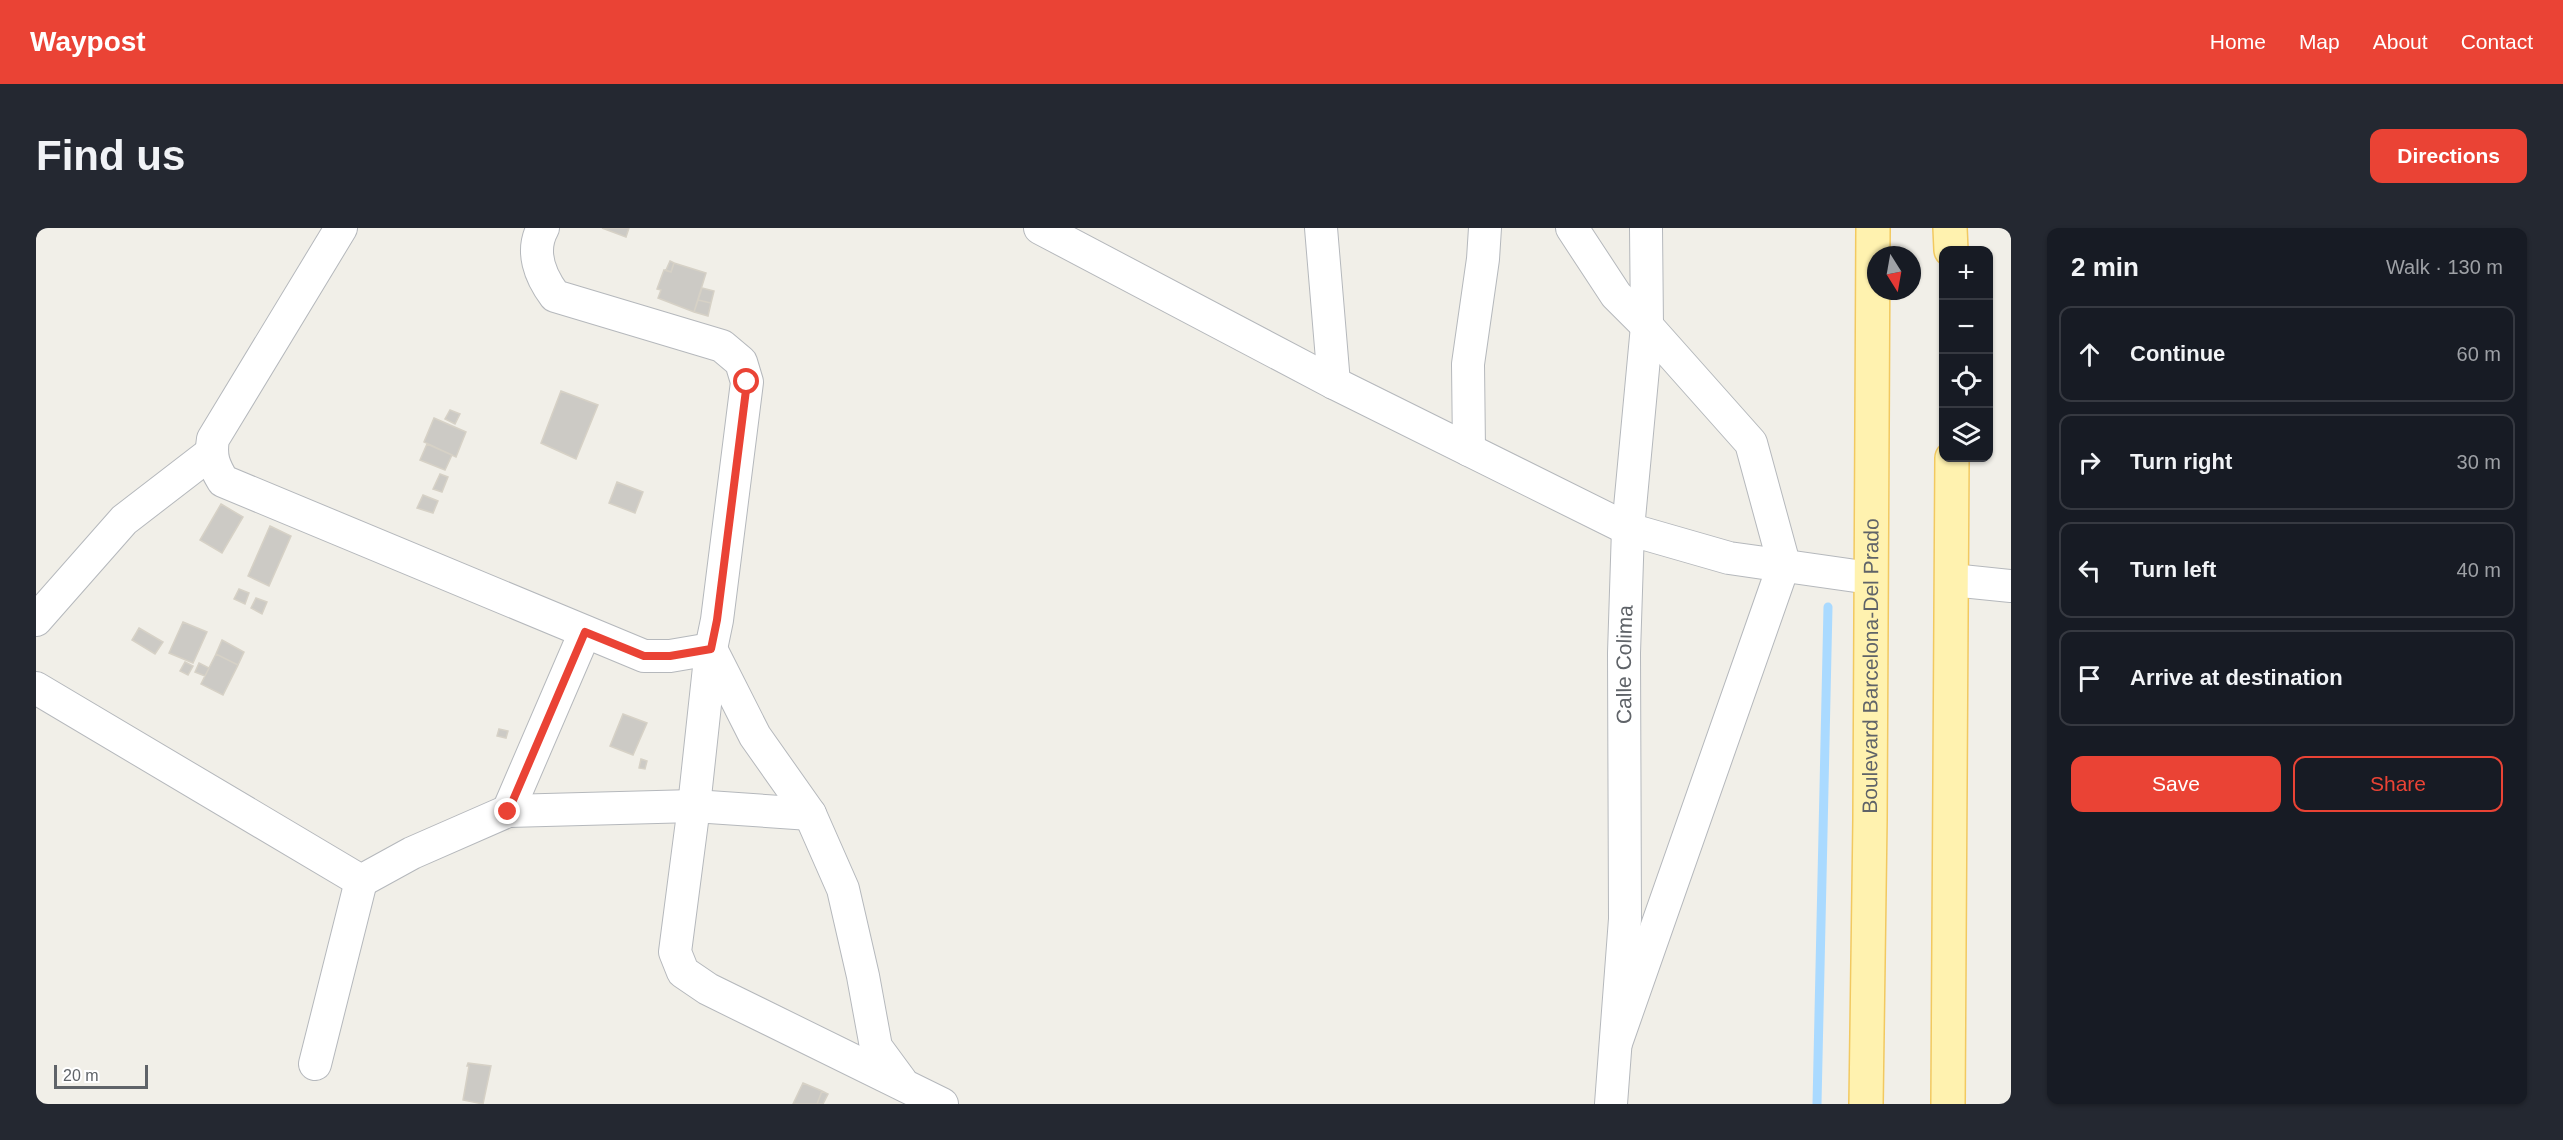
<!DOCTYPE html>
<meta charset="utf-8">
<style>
body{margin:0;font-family:Arial,sans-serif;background:#242831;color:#f1f3f6}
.controls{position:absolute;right:18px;top:18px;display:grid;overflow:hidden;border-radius:12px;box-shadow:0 2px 4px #0004}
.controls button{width:54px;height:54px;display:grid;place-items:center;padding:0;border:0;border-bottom:2px solid #363941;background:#171b24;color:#f1f3f6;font:30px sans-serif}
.compass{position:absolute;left:1831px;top:18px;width:54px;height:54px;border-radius:50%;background:#171b24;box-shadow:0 2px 4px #0004;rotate:169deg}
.scale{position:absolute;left:18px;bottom:15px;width:94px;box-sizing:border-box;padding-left:6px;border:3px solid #5f6368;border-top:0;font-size:16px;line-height:21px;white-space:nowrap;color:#5f6368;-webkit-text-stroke:4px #fff;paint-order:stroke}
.stop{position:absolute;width:18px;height:18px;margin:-14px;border:4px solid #ea4335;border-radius:50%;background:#fff}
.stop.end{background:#ea4335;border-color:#fff;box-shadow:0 2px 6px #0008}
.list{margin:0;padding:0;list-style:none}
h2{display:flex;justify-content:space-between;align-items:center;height:78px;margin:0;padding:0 24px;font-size:26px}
h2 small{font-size:20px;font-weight:400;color:#9ea1a6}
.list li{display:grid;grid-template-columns:39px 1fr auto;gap:18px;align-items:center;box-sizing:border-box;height:96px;margin:0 12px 12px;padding:0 12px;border:2px solid #363941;border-radius:12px}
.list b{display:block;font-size:22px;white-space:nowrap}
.list em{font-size:20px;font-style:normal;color:#9ea1a6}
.actions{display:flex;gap:12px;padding:18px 24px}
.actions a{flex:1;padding:14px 0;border:2px solid #ea4335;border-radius:12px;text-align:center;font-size:21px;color:#ea4335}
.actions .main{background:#ea4335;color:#fff}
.icon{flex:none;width:33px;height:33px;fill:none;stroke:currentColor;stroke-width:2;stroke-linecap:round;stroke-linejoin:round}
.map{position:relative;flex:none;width:1975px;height:876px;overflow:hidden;border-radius:12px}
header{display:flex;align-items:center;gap:36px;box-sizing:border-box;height:84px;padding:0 30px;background:#ea4335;color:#fff}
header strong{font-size:28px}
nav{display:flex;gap:33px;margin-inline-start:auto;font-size:21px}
.intro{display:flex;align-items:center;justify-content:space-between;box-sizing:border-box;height:144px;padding:0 36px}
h1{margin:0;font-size:42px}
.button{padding:15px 27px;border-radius:12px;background:#ea4335;color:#fff;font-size:21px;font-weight:700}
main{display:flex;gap:36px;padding:0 36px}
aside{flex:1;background:#171b24;border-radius:12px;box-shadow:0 2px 4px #0004}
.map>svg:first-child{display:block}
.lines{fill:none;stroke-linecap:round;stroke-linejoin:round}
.stream{stroke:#aadaff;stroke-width:9}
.building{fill:#cccac5;stroke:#d6d1c6;stroke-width:1.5}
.minor-casing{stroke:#b5b8bc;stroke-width:34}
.major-casing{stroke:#f2c960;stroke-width:36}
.minor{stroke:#fff;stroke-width:32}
.major{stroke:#fff2af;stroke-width:33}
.route{stroke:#ea4335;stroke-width:8}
.labels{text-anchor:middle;stroke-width:4.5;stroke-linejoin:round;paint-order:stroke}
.street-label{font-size:21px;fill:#5f6368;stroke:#fff}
</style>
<header>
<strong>Waypost</strong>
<nav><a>Home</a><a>Map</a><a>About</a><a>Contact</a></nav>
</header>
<div class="intro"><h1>Find us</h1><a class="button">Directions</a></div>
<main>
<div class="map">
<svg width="1975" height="876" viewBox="0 0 1975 876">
<rect width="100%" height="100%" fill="#f1efe8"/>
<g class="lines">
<path class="stream" d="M1781,876L1792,379"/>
</g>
<path class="building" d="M566,0H593L590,9Z
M634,33L638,35L635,44L630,42Z
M638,35L670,45L658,84L622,70L625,62L621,61L628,42L635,44Z
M666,60L678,63L675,75L662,72Z
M662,72L675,75L672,88L658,84Z
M525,163L562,177L540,231L505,215Z
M414,182L424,186L419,196L409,191Z
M398,190L430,204L420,229L388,214Z
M391,216L416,227L409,242L384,232Z
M404,246L412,249L406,264L397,261Z
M581,254L607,264L599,285L573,275Z
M387,267L402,273L397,285L381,280Z
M185,276L207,289L186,325L164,312Z
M234,298L255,308L233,358L212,348Z
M203,361L213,365L209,376L198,371Z
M220,370L231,374L226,386L215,380Z
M147,394L171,404L157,435L133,425Z
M103,400L127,414L119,426L96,412Z
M186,412L208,424L202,437L180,426Z
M180,426L202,437L187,467L165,456Z
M149,434L157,438L152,447L144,443Z
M163,435L173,440L169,448L159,444Z
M587,486L611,495L597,527L574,518Z
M463,501L472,503L470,510L461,508Z
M605,531L611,533L609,541L603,540Z
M432,835L455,838L447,876L427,872L433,838H431Z
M767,855L786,863L781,876H757Z
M786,863L792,866L787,876H781Z"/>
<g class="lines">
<g class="minor-casing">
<g id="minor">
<path d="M305,0L177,211C174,229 178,238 187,253L608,428H634L675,421"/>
<path d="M507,0C494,23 504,48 519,68L686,118L705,134L711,154L681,392L675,421L658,578L639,724L647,744L672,761L906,876"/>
<path d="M1004,0L1298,155L1592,301L1693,330L1834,350"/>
<path d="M1285,0L1298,155"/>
<path d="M1536,0L1580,67L1611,98L1715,215L1748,336L1580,815"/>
<path d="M1433,222L1432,136L1447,31L1449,0"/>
<path d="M1916,352L1975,358"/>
<path d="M0,392L88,292L175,225"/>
<path d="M675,421L719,508L774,586L807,661L827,748L840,819L865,853"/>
<path d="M0,460L325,653L376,625L472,583L658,578L774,586"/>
<path d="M472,583L549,404"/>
<path d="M279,836L325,653"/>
<path id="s1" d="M1575,876L1589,691L1588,425L1592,301L1611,98L1610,0"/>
</g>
</g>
<g class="major-casing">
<g id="major">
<path d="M1914,0L1915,22"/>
<path id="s2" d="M1830,876L1834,592L1837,0"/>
<path d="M1912,876L1916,230"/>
</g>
</g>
<use href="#minor" class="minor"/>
<use href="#major" class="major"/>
</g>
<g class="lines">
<path class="route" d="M472,584L549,404L608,428H634L675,421L681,392L711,154"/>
</g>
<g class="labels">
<g class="street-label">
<text dy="7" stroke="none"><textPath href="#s1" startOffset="440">Calle Colima</textPath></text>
<text dy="7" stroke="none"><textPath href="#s2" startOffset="438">Boulevard Barcelona-Del Prado</textPath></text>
</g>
</g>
</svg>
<div class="controls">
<button>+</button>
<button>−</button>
<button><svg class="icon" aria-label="locate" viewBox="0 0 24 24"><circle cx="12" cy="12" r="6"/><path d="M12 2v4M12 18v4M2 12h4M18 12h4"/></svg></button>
<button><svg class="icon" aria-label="layers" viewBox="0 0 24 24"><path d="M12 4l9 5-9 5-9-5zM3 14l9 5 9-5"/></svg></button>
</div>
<svg class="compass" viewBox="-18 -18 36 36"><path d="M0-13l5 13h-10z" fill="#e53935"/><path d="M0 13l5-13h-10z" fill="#9ea1a6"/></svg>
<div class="scale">20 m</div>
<div class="stop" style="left:711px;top:154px"></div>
<div class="stop end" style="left:472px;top:584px"></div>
</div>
<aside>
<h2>2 min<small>Walk · 130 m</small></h2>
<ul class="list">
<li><svg class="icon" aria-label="ahead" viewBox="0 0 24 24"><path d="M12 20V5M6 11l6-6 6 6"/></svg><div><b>Continue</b></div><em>60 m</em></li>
<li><svg class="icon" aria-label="right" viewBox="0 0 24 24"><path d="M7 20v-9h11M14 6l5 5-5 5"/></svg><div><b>Turn right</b></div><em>30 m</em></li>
<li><svg class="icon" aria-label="left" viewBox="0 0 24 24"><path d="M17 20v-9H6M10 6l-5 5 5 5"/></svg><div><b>Turn left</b></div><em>40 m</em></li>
<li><svg class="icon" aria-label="arrive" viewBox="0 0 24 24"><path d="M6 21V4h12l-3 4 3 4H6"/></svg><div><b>Arrive at destination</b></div></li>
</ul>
<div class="actions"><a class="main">Save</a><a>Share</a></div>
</aside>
</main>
